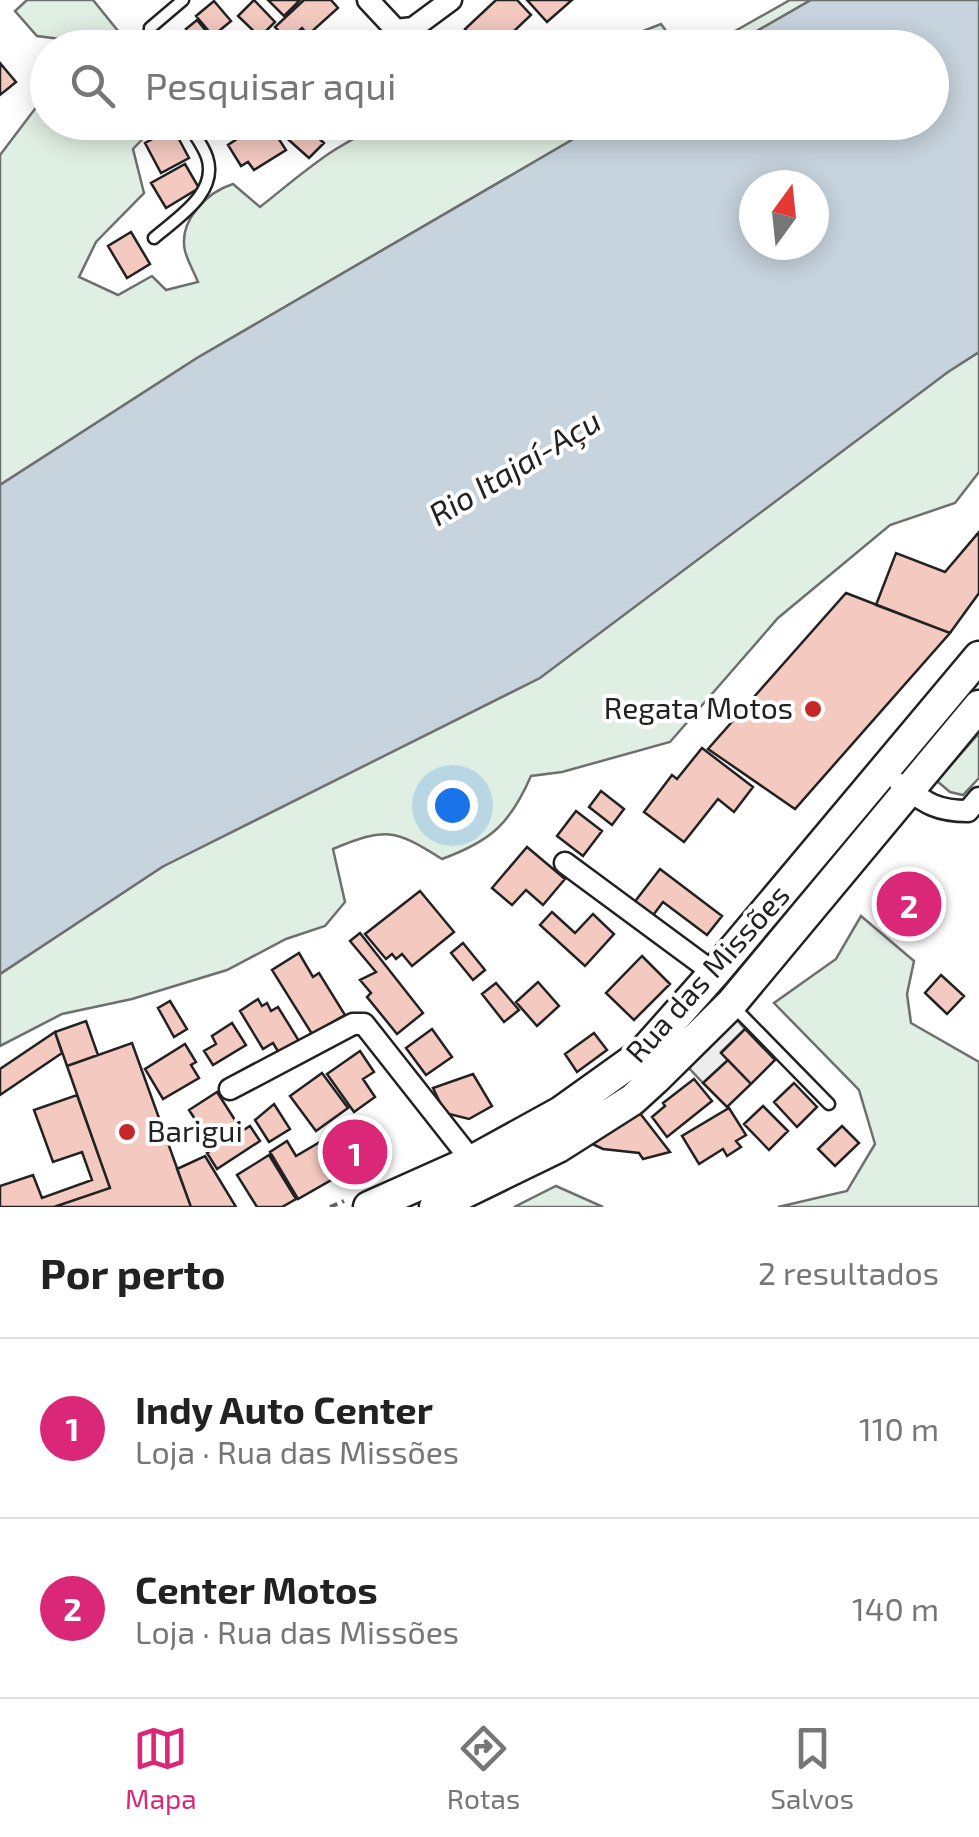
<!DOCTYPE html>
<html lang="pt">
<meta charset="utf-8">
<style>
body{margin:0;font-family:"Exo 2",sans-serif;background:#f6f6f6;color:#222}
.compass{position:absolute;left:739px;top:170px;width:90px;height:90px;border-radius:50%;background:#fff;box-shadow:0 5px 25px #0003;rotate:15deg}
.you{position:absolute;left:452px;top:805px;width:35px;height:35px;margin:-25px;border:8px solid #fff;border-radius:50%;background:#1a73e8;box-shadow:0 0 0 15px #1a73e833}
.badge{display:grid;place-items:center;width:65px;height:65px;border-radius:50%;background:#db2777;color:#fff;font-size:32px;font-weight:700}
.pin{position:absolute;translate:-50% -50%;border:5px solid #fff;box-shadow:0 2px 10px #0006}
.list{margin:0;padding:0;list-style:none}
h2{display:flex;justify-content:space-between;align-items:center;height:130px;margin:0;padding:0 40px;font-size:42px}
h2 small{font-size:32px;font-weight:400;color:#767676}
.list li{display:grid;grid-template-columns:65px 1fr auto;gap:30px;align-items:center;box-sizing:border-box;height:180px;padding:0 40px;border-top:2px solid #e0e0e0}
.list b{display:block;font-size:38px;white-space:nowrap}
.list p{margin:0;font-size:32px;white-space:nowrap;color:#767676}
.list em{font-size:32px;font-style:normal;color:#767676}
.icon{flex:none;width:55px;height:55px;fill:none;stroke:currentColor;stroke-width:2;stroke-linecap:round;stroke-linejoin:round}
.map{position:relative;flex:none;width:979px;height:1207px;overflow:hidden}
.search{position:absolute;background:#fff;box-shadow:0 5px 25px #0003;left:30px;right:30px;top:30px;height:110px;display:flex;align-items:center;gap:25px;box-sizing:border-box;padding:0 35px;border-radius:55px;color:#767676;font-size:38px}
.sheet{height:490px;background:#fff}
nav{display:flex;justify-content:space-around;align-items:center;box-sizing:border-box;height:140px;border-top:2px solid #e0e0e0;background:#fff;font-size:28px;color:#767676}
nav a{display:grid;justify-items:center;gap:5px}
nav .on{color:#db2777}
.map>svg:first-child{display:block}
.green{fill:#e0efe3;stroke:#6f6f6f;stroke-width:2.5}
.parking{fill:#ededed;stroke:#6f6f6f;stroke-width:2.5}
.water{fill:#c7d3dd;stroke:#6f6f6f;stroke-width:2.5;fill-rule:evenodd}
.building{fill:#f3c9c0;stroke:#222;stroke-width:2.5}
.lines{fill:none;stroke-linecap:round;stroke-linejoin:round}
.service-casing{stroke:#222;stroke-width:15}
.minor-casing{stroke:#222;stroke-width:25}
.primary-casing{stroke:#222;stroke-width:35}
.path{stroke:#646464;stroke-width:4;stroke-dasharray:8 5;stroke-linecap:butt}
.service{stroke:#fff;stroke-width:10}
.minor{stroke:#fff;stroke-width:20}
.primary{stroke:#fff;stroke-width:30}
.poi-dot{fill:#c62828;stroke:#fff;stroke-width:4}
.labels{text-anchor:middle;stroke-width:8;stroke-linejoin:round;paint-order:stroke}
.poi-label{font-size:30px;fill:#222;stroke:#fff;text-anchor:end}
.street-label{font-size:30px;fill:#222;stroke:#fff}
.water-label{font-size:32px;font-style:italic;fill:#222;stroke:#fff}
</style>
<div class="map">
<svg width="979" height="1207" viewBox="0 0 979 1207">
<rect width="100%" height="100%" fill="#fff"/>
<path class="green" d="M27,0H93L131,47H82L84,42L37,36L15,11Z
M790,0H811L729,47L705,48Z
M661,24L678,47H602Z
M47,93L48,122L158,123L133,149L144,193L96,242L79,277L118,295L152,276L166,290L198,282C194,272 188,262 185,251C178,221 207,192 233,184L260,207C302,174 344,134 398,122L601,123L197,358L0,485V155Z
M979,352V472L955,503L890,525L778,618L670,742L562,772L531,776C510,824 491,841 442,859C394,829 386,827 333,849L345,902L325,926L286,939L227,970L132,999L62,1014L0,1046V974L162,867Z
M979,733V778L963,795L950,792L937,781Z
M861,916L914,961L907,994L911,1023L979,1062V1207H778L847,1191L875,1144L859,1090L774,1003L836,959Z
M556,1186L603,1207H514Z"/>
<path class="parking" d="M735,1018L745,1029L721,1052L728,1060L703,1083L688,1067Z"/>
<path class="water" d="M811,0H979V352L948,372L540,678L162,867L0,974V485L197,358L601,123L932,122V48L729,47ZM814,185V245H754V185Z"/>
<path class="building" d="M254,0L275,22L260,37L238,16Z
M268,0H300L284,16Z
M304,0H331L338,8L308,35L302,28L288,41L275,27Z
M496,0H517L531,15L496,48H483L465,29Z
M527,0H572L547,22Z
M214,1L231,21L213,36L196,16Z
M197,20L210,36L200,46L186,29Z
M302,28L313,41L306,48H282Z
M458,32L473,48H441Z
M0,63L16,82L0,95Z
M210,122H237L218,134Z
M263,122H268L286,150L254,170L248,162L241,166L228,145Z
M290,122H301L324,143L309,158L281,133Z
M327,122H361L362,124L333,137Z
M173,128L189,158L161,173L145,143Z
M185,164L199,188L166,208L151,183Z
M131,232L150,264L127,278L108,246Z
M979,532V593L950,633L876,605L896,553L945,572Z
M846,593L950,633L795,809L708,749Z
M702,748L753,787L734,812L718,799L684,842L644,812L672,775L677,779Z
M601,791L624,809L612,825L589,807Z
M576,811L602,831L583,856L557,836Z
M527,847L565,879L543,905L526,890L512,905L492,888Z
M660,869L722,916L707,935L663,902L651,918L633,904Z
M901,872L942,905L917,936L876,904Z
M420,891L454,932L412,966L402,954L396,959L392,954L386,959L365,934Z
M552,912L575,933L593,914L614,934L585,966L540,925Z
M360,933L423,1013L397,1034L367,997L371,993L360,980L376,972L350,941Z
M463,943L485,970L473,980L451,953Z
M299,953L313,977L319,973L345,1015L312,1034L272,970Z
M642,956L670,984L634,1020L606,993Z
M941,975L964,996L947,1014L925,993Z
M538,982L559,1006L537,1026L516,1002Z
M496,983L519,1010L504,1022L482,994Z
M258,999L262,1006L267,1003L271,1011L278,1007L299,1041L279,1053L273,1043L263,1049L240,1011Z
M170,1001L187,1029L174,1037L158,1008Z
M86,1021L98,1055L67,1066L55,1032Z
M232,1023L246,1045L213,1065L204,1051L216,1044L212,1036Z
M432,1029L452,1057L426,1075L406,1048Z
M745,1029L775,1060L751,1084L721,1053Z
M55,1032L62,1053L0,1095V1069Z
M594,1033L607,1050L577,1072L565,1054Z
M132,1043L191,1207H54L110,1188L67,1066Z
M185,1044L196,1062L191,1065L199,1078L163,1099L145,1069Z
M360,1051L374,1072L363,1079L375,1097L354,1112L327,1074Z
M728,1060L751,1084L727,1107L703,1083Z
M322,1073L348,1108L316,1131L290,1096Z
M473,1074L492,1106L469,1119L445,1113L433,1088Z
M694,1079L712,1101L667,1137L652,1117L665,1106L663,1103Z
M794,1083L817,1107L797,1127L774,1102Z
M217,1092L242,1131L250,1126L260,1141L217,1169L207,1153L214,1148L189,1110Z
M77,1095L110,1188L54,1207H0V1186L33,1175L42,1198L92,1180L82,1152L53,1162L34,1110Z
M274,1104L290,1129L269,1142L255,1120Z
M763,1106L788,1131L769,1150L744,1124Z
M729,1108L746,1135L736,1141L741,1147L727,1156L723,1149L699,1164L682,1136Z
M639,1112L670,1152L643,1159L639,1153L603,1149L590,1143Z
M364,1121L386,1162L347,1184L324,1143Z
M842,1126L859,1143L835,1166L818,1149Z
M287,1141L296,1156L320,1142L340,1175L298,1199L270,1152Z
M269,1155L296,1199L282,1207H257L237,1175Z
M205,1156L236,1207H191L177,1169Z"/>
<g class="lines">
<g class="service-casing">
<path id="service" d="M149,48L150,28L183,0
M154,238C177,218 219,193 207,157C203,145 193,133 187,122
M735,1008L829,1104"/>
</g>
<g class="minor-casing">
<path id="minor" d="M368,0L396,30L413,28L451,0
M900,784C925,802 935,811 968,811L979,798
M565,863L714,973
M230,1089L353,1024H364L472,1161"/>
</g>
<g class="primary-casing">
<path id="primary" d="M369,1207L472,1161L561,1112L642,1054L714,973L979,657
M435,1207L558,1147L632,1100L655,1079L731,1004L979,706"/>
</g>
<path class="path" d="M330,1207L344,1201"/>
<use href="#service" class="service"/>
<use href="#minor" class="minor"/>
<use href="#primary" class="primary"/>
</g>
<g class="poi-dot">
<circle cx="813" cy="709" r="10"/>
<circle cx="127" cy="1132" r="10"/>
</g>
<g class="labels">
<g class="poi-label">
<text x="793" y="719">Regata Motos</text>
<text x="147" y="1142" text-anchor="start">Barigui</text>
</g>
<g class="street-label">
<text transform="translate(708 974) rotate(-48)" y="10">Rua das Missões</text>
</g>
<g class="water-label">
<text transform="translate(515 468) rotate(-31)" y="11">Rio Itajaí-Açu</text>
</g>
</g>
</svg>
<svg class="compass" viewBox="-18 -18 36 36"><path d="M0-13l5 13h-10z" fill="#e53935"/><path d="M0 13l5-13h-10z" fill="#767676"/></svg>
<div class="you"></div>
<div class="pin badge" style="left:355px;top:1152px">1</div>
<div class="pin badge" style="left:909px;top:904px">2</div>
<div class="search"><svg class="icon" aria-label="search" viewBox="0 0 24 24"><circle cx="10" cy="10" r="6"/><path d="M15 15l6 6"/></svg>Pesquisar aqui</div>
</div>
<section class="sheet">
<h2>Por perto<small>2 resultados</small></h2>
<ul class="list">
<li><span class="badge">1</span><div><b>Indy Auto Center</b><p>Loja · Rua das Missões</p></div><em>110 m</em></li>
<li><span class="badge">2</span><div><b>Center Motos</b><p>Loja · Rua das Missões</p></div><em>140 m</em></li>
</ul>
</section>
<nav>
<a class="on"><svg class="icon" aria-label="map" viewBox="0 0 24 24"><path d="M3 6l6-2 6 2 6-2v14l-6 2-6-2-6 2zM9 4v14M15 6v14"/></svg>Mapa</a>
<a><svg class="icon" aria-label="directions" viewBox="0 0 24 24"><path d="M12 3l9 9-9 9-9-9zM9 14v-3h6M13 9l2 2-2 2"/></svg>Rotas</a>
<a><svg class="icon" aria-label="saved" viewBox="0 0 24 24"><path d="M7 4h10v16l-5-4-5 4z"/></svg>Salvos</a>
</nav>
